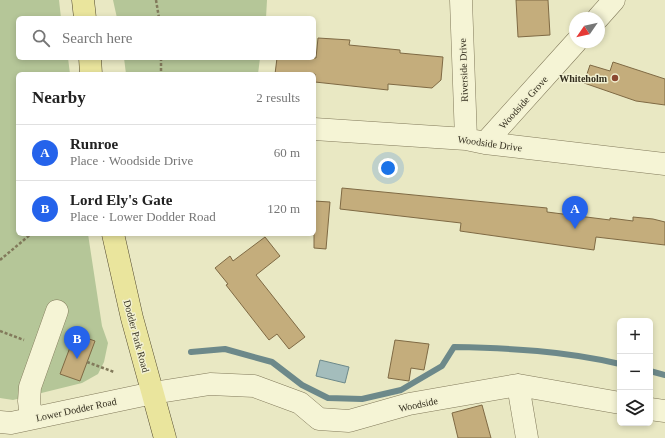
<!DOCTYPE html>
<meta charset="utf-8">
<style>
body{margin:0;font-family:"Times New Roman",serif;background:#f2f2f2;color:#222}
.controls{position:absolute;right:12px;bottom:12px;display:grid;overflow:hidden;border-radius:6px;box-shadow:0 2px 6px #0003}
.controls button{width:36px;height:36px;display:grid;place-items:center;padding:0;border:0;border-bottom:1px solid #e0e0e0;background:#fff;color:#222;font:20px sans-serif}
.compass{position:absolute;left:569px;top:12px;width:36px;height:36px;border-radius:50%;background:#fff;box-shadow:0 2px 6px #0003;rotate:236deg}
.you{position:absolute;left:388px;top:168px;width:14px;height:14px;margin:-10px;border:3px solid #fff;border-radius:50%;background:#1a73e8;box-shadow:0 0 0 6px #1a73e833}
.badge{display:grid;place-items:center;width:26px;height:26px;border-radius:50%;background:#2563eb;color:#fff;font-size:13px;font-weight:700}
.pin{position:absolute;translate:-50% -33px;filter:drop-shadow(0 1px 2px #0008)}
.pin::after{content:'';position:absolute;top:21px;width:14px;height:12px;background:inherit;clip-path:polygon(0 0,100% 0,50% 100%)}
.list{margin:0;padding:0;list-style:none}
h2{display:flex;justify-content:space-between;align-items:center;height:52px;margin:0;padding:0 16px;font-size:17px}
h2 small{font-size:13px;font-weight:400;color:#767676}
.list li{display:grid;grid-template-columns:26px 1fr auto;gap:12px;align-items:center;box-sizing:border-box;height:56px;padding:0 16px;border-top:1px solid #e0e0e0}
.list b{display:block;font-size:15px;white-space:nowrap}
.list p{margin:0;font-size:13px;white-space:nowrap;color:#767676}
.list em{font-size:13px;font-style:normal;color:#767676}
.icon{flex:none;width:22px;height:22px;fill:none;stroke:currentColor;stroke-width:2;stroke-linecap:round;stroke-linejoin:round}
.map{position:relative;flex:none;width:665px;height:438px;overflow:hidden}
.search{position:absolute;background:#fff;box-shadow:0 2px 6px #0003;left:16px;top:16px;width:300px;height:44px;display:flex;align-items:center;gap:10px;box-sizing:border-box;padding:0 14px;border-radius:6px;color:#767676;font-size:15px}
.panel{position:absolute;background:#fff;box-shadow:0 2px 6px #0003;left:16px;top:72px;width:300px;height:164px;border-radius:6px}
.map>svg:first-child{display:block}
.green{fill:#b5c698}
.water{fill:#a4bdbc;stroke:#6d898a}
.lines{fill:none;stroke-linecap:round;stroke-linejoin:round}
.stream{stroke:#6d898a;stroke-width:6}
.building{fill:#c4ad7c;stroke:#7f6a44}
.minor-casing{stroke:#827a5b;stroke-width:23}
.major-casing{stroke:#50472f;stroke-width:23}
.path{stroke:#827a5b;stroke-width:2.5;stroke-dasharray:3 2;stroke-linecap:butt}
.minor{stroke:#f5f4d5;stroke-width:22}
.major{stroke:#eae59d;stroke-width:22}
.poi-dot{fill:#8b4831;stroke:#f2f1d2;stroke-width:1.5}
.labels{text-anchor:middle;stroke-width:3;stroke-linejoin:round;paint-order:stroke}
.street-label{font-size:10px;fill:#332e1e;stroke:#f2f1d2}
.poi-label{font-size:10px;font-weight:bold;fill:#332e1e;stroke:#f2f1d2;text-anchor:end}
</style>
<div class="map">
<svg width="665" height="438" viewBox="0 0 665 438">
<rect width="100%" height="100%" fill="#e9e8c3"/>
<path class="green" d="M0,0H59L61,18H18V58H68L70,74H18V234H88L102,326L108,343L104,362L98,374L82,383L13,400L0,398Z
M113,0H267L266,18H117Z
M124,58H260L258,74H126Z"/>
<path class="water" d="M320,360L349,367L345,383L316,376Z"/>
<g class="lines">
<path class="stream" d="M191,352L225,349L272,362L302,385L328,398L362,399L401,390L442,366L454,347C510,348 565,351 620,364
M650,371L665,375"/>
</g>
<path class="building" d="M516,0H548L550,35L518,37Z
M318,38L350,40L349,45L400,50V53L443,57L441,80L432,88L388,84V90L315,82V74H275L277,58H316Z
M613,62L665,79V105L636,101L584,83L590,65L610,71Z
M342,188L547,208V212L610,220V218L633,221V217L653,219L665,222V245L596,237L594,250L460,231L461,223L340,209Z
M314,201L330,202L326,249L314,248Z
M265,237L280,256L256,275L305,337L289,349L277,334L269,340L226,285L228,284L215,268L230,256L233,261Z
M75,334L95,341L80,381L60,374Z
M395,340L429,344L424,370L411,368L409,381L388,378Z
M482,405L491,438H458L452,413Z"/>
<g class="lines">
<g class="minor-casing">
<path id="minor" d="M461,0L466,139
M598,18L614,0
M314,129L466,139L485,143L665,164
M485,143L576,42
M518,385L527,438
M650,409L665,411
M31,418L29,401L30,387L57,311
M0,422L11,423L153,393L210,384L254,386L300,403L319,419L349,421L409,404L518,385L620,403"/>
</g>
<g class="major-casing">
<path id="major" d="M83,0L85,18
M90,58L91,74
M113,234L132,318L165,438"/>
</g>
<path class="path" d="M156,0L159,18
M161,58V74
M0,260L31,234
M0,331L24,340
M87,362L114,372"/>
<use href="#minor" class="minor"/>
<use href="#major" class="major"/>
</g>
<circle class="poi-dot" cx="615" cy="78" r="4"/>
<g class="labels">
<g class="street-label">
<text transform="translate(463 70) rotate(-92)" y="4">Riverside Drive</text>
<text transform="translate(523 102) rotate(-48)" y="4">Woodside Grove</text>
<text transform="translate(490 143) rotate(8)" y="4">Woodside Drive</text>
<text transform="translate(137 336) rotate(75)" y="4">Dodder Park Road</text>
<text transform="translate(418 404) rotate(-12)" y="4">Woodside</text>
<text transform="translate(76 409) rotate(-12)" y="4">Lower Dodder Road</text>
</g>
<g class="poi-label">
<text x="607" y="82">Whiteholm</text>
</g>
</g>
</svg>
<div class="controls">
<button>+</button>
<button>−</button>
<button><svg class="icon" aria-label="layers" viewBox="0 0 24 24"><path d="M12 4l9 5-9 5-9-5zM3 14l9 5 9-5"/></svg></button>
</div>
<svg class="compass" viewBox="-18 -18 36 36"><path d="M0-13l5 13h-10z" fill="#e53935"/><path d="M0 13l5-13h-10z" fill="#767676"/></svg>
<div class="you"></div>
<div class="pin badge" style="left:575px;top:229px">A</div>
<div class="pin badge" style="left:77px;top:359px">B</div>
<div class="search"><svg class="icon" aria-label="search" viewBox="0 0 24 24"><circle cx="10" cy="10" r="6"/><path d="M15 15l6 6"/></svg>Search here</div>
<section class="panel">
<h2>Nearby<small>2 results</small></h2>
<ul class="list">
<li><span class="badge">A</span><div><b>Runroe</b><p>Place · Woodside Drive</p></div><em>60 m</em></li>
<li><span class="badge">B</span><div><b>Lord Ely's Gate</b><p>Place · Lower Dodder Road</p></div><em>120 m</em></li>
</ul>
</section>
</div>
